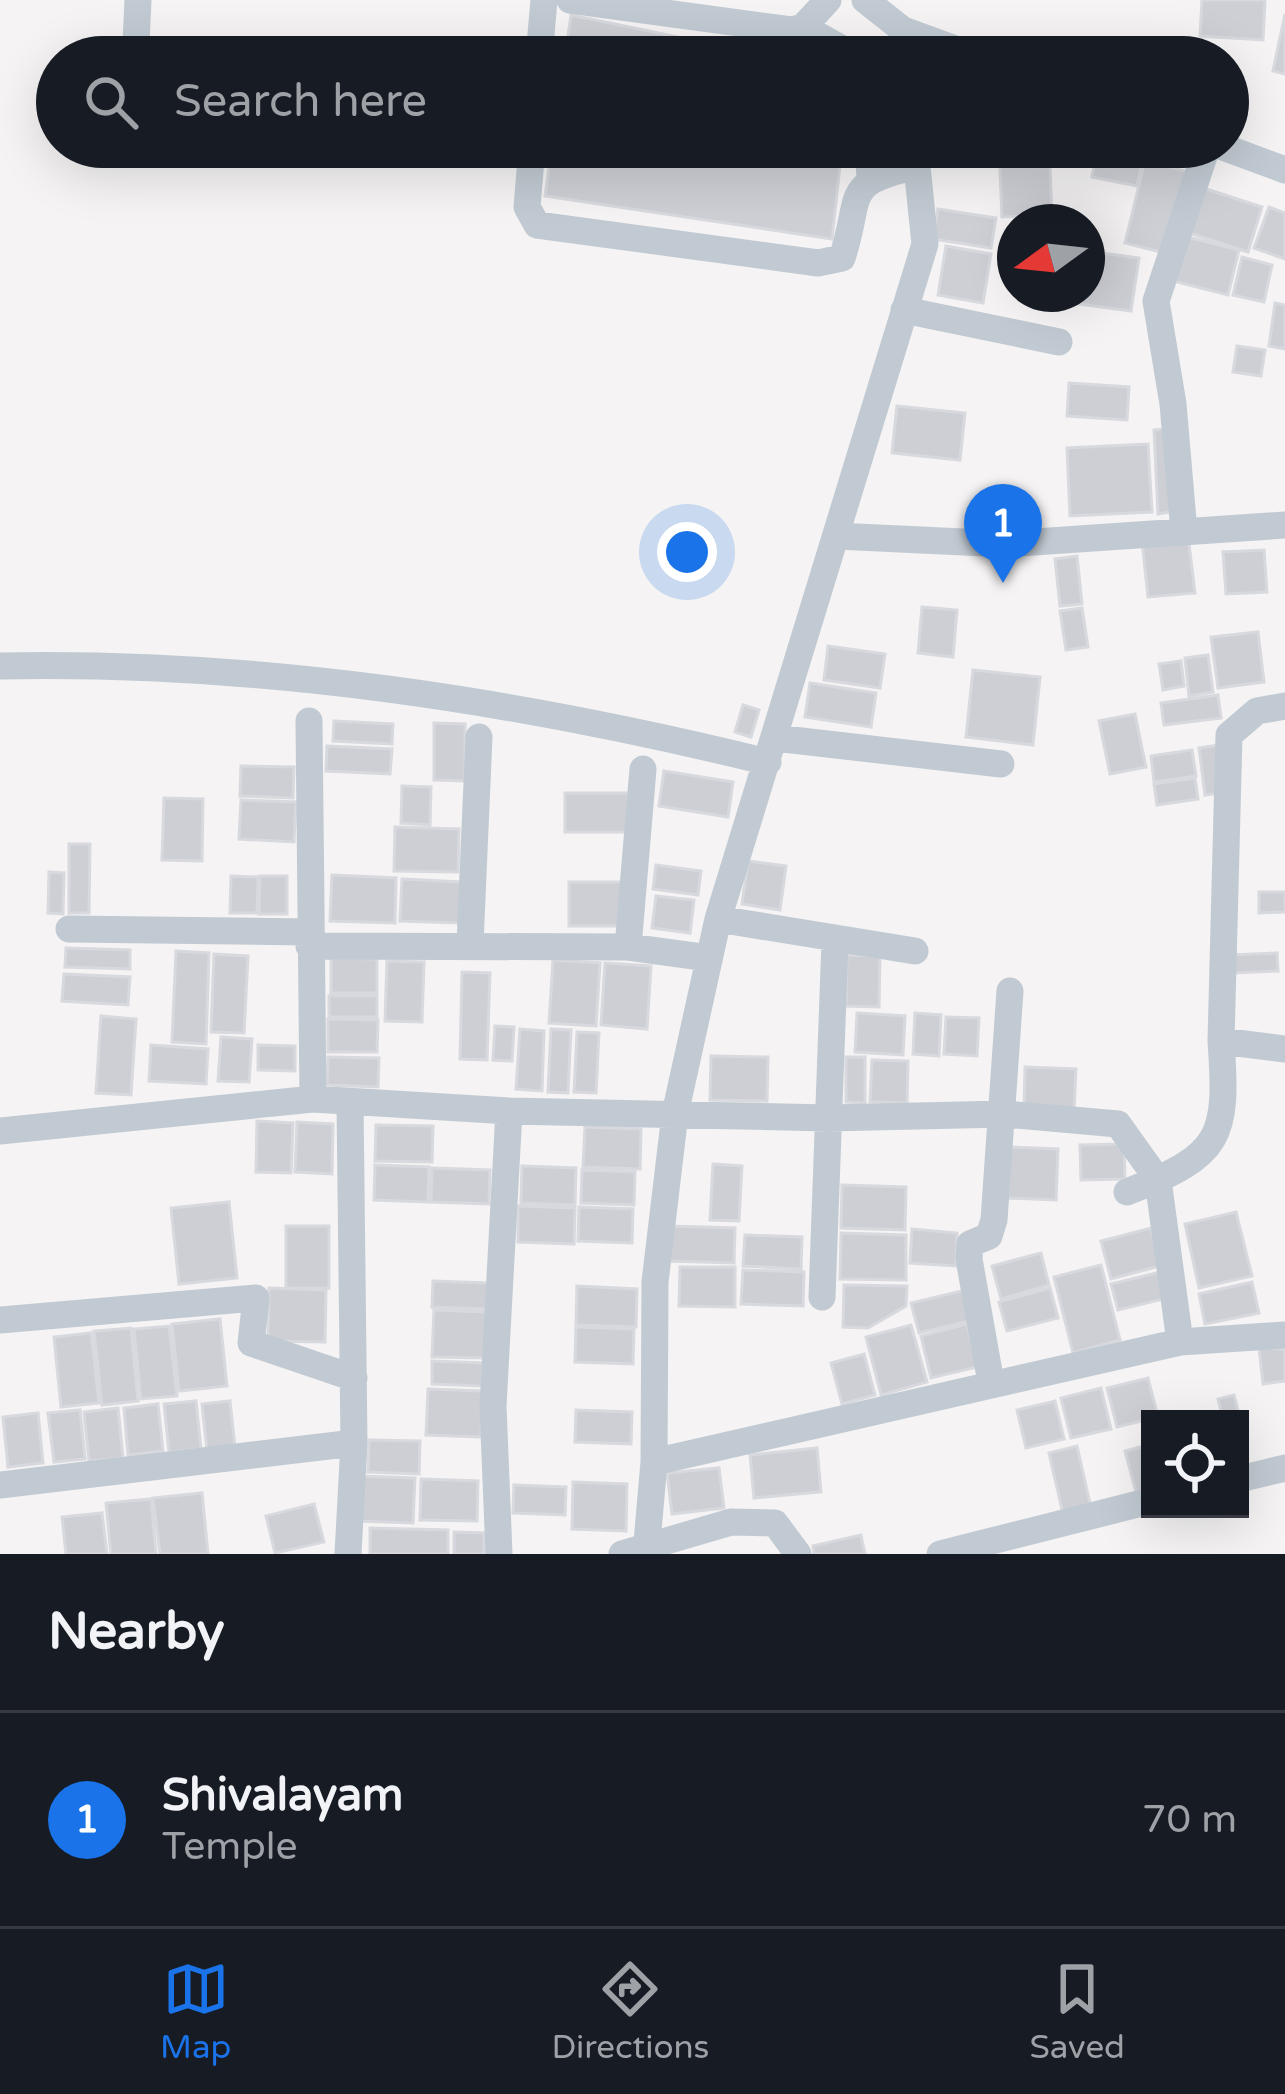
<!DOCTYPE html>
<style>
body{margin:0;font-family:"Varela Round",sans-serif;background:#242831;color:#f1f3f6}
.controls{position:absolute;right:36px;bottom:36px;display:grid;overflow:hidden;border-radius:0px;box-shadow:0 12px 48px #0002}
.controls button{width:108px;height:108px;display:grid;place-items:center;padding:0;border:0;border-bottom:3px solid #363941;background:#171b24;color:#f1f3f6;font:60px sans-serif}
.compass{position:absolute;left:997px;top:204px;width:108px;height:108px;border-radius:50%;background:#171b24;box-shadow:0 12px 48px #0002;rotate:255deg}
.you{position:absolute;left:687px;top:552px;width:42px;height:42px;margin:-30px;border:9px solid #fff;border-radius:50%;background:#1a73e8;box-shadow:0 0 0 18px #1a73e833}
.badge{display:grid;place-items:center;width:78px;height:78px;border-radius:50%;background:#1a73e8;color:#fff;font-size:39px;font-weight:700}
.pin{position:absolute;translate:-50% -99px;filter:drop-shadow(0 3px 6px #0008)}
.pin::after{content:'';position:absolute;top:63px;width:42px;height:36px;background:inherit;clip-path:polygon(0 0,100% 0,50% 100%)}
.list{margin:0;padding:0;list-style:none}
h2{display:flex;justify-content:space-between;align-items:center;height:156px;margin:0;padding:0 48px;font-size:51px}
h2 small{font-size:39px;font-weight:400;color:#9ea1a6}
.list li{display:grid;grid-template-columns:78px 1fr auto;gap:36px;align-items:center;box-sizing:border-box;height:216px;padding:0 48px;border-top:3px solid #363941}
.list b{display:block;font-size:45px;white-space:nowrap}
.list p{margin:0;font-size:39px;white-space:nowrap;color:#9ea1a6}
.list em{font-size:39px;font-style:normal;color:#9ea1a6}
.icon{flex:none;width:66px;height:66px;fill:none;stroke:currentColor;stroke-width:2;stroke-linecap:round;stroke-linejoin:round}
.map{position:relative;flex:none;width:1285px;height:1554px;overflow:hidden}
.search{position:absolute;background:#171b24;box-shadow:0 12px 48px #0002;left:36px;right:36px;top:36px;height:132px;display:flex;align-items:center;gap:30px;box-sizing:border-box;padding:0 42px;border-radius:66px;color:#9ea1a6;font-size:45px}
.sheet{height:372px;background:#171b24}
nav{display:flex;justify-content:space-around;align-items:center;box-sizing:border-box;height:168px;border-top:3px solid #363941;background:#171b24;font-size:33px;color:#9ea1a6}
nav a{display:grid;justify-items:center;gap:6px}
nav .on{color:#1a73e8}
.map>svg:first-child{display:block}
.building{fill:#cdcfd5;stroke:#d7d9de;stroke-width:3}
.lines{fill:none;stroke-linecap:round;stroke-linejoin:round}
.minor{stroke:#c1cad2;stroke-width:27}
</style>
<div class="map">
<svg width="1285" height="1554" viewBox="0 0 1285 1554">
<rect width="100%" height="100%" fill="#f5f3f3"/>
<path class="building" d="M1202,0H1265L1263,40L1200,36Z
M1285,14V74L1273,71Z
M571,15L775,57H565Z
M552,147H842L832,239L545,196Z
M999,147H1049L1052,215L1002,217Z
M1098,147H1145L1137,186L1092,177Z
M1145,161L1189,172L1168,254L1125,243Z
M1197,186L1262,207L1248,252L1183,231Z
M1269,207L1285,213V259L1254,248Z
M938,209L996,218L991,248L933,239Z
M1184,236L1239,250L1228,295L1173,281Z
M946,246L991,254L983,303L938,295Z
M1087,251L1139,258L1131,311L1079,304L1080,294H1087Z
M1242,257L1272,265L1264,302L1233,295Z
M1275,303L1285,305V349L1269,346Z
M1237,346L1265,350L1261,376L1233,372Z
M1069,383L1129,387L1127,420L1067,416Z
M897,406L965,413L960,460L892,453Z
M1168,429L1176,511L1158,514L1154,430Z
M1148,444L1152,512L1070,516L1067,448Z
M1188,536L1195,593L1148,597L1142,541Z
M1264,550L1267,592L1226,594L1223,552Z
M1077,556L1082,604L1060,606L1055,559Z
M922,607L957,610L953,657L918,653Z
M1082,608L1088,647L1066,650L1060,611Z
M1258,632L1264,682L1218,688L1211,637Z
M828,646L885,654L880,688L824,680Z
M1208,655L1213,692L1189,696L1185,658Z
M1181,661L1184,686L1163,690L1159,664Z
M973,670L1040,677L1033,745L966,737Z
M810,683L876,693L871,727L805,717Z
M1218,695L1221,718L1164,725L1161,703Z
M743,705L759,710L751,737L735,732Z
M1135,714L1146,767L1110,774L1099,721Z
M334,721L393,724L392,744L333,741Z
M434,723L465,724V781L434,780Z
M1220,745L1227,792L1205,795L1199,748Z
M327,746L392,749L390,774L326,771Z
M1192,750L1196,776L1154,782L1151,756Z
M241,766L294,767L293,798L240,796Z
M664,771L733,782L728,817L659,806Z
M1195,778L1198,799L1157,805L1154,784Z
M402,786L431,787L430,825L401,823Z
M565,793H628V832H565Z
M164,798L203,799L202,861L162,860Z
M241,800L296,802L294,842L239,839Z
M395,827L459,829L458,872L394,871Z
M69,844H90L89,913H69Z
M748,861L786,866L780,910L742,904Z
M656,865L701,871L698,895L653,889Z
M49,872L64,873L63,914L48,913Z
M332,875L396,878L395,923L330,921Z
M231,876L258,877L257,913H230Z
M260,876H287V914H259Z
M402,879L461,882L460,923L400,921Z
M569,882H626L627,926H569Z
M1259,892H1285V912L1259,913Z
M656,896L694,900L690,933L652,928Z
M66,948L130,950V969L65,967Z
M176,951L209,953L206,1044L172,1042Z
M1277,953L1278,971L1232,973L1231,955Z
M214,954L248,956L244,1033L211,1032Z
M847,955L880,956L879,1007L846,1006Z
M331,958L377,959V993H331Z
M553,960L600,963L596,1026L549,1023Z
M387,961L424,962L422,1022L385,1021Z
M605,963L651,966L647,1029L601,1025Z
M462,972L490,973L487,1060L460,1059Z
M64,974L130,977L128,1005L62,1001Z
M329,996H377V1017H329Z
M857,1013L905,1016L903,1055L855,1052Z
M915,1013L941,1015L939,1056L913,1054Z
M101,1016L136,1019L131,1095L96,1093Z
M946,1017L979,1018L977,1056L944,1054Z
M328,1019L378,1020L377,1052H328Z
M495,1026L514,1027L512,1061L493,1060Z
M520,1029L544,1031L542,1091L516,1089Z
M551,1029L571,1030L568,1093L548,1092Z
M577,1032L599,1033L596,1093L574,1092Z
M221,1037L252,1039L249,1082L218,1081Z
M151,1045L208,1049L206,1084L149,1081Z
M258,1045L295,1046V1071L258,1070Z
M711,1056L768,1057L767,1101L710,1100Z
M328,1057L379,1058L378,1087L327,1085Z
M846,1057H865V1103L846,1102Z
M872,1060L908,1061L907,1103L870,1102Z
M1025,1067L1076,1069L1074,1111L1024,1109Z
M257,1121L293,1123L291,1173L256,1172Z
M297,1122L333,1124L332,1174L295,1172Z
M376,1125L433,1126L432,1162L375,1161Z
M585,1127L641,1129L640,1169L583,1167Z
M1124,1144L1125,1179L1081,1180L1080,1145Z
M1010,1147L1058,1149L1056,1200L1008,1198Z
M713,1164L742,1166L739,1221L710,1220Z
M375,1165L429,1167L428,1202L374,1200Z
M522,1166L576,1168L575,1205L521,1203Z
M432,1168L490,1170L489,1204L431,1202Z
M582,1170L635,1172L634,1205L581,1203Z
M842,1185L906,1187L905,1230L841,1228Z
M229,1202L237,1278L179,1284L171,1208Z
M518,1206L575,1208L574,1244L518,1242Z
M579,1207L633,1209L632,1243L578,1241Z
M1236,1212L1252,1276L1199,1288L1185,1224Z
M286,1226H329V1288H286Z
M670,1226L735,1228L734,1263L669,1261Z
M1151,1228L1160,1266L1111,1279L1101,1241Z
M912,1229L957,1233L956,1266L910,1263Z
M841,1233L906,1235V1280L840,1279Z
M745,1235L802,1237L801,1269L743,1266Z
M1041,1253L1049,1285L1001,1299L992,1266Z
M1101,1265L1120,1340L1073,1353L1054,1277Z
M680,1267H735V1307L679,1306Z
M743,1270L804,1272L803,1306L741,1304Z
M1160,1272L1167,1298L1118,1310L1111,1284Z
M433,1281L488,1283L487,1309L432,1307Z
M1252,1282L1259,1313L1205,1324L1199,1294Z
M844,1285L907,1286L906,1306L868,1328L843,1327Z
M577,1286L637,1289L636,1327L576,1325Z
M269,1288L326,1290L325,1342L268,1341Z
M1050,1288L1058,1318L1007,1331L999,1302Z
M970,1289L977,1319L919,1333L911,1303Z
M434,1310L486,1312L485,1358L432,1357Z
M220,1319L227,1386L179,1391L172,1324Z
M967,1324L977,1367L931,1378L921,1336Z
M911,1325L927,1382L881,1395L866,1337Z
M169,1326L177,1396L141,1399L134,1329Z
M576,1327L634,1329L633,1364L575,1362Z
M131,1328L138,1401L102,1405L94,1331Z
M91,1333L99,1403L61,1407L54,1337Z
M1259,1348L1285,1349V1381L1263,1384Z
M864,1354L875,1395L842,1404L831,1363Z
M432,1361L483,1363L482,1386L432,1384Z
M1148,1378L1158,1417L1117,1427L1107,1388Z
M1101,1388L1111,1429L1071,1438L1061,1398Z
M428,1389L482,1391L481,1437L426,1435Z
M1234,1395L1243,1430L1240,1431V1419H1223L1218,1399Z
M196,1401L201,1449L169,1452L164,1404Z
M230,1401L235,1447L207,1450L202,1404Z
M1055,1401L1064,1439L1026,1448L1017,1410Z
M158,1404L163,1451L128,1455L124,1408Z
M118,1408L123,1458L89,1461L84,1412Z
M80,1410L85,1459L54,1462L48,1413Z
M576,1410L632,1412L631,1444L575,1442Z
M38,1413L43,1463L8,1467L3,1417Z
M369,1440L420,1441L419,1474L368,1472Z
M1077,1446L1091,1508L1063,1514L1049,1453Z
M1144,1446L1150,1488L1136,1492L1125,1451Z
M817,1448L821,1492L754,1498L750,1455Z
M719,1468L724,1508L672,1514L667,1473Z
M359,1476L415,1478L413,1523L358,1521Z
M421,1479L478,1481L477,1521L420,1520Z
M573,1482L627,1484L626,1531L572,1529Z
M514,1485L566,1487L565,1515L513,1513Z
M202,1493L208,1554H160L153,1498Z
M151,1499L156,1554H111L106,1503Z
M314,1504L324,1542L275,1553L266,1516Z
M102,1513L107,1554H66L62,1517Z
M370,1528L448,1530V1554H370Z
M454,1532L484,1533V1554H454Z
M861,1535L865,1554H814L813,1546Z"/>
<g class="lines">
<path class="minor" d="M570,0L791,30L803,27L828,0
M865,0L903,30L977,57
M803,27L857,57
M136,43L138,0
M539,57L544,0
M532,147L527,207L537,225L818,263L842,258C863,195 840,183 917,166
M868,147L870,178
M1223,147L1285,170
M904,310L1059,342
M1184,532L1173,404L1156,301L1207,147
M836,536L1006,544L1285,525
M0,666C261,661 515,700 768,762
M309,721L313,1099
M775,738L1001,764
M718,919L915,951
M69,929L309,932
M470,944L479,737
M309,946L628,947L709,958
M628,947L643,769
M1221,1041L1229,735L1257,711L1285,706
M0,1131L313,1099L509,1111L829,1118L1005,1114L1118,1124L1158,1180L1180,1342
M1127,1192C1222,1155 1228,1138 1221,1041L1285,1049
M822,1297L835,941
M0,1320L256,1298L251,1343L354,1378
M991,1383L969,1259L970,1244L989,1236L994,1220L1010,991
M654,1462L1180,1342L1285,1335
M1240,1479L1285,1468
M0,1485L354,1443
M348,1554L354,1443L350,1103
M499,1554L493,1406L509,1111
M622,1554L731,1522L775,1523L798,1554
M646,1554L654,1462L655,1282L675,1114L718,919L925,244L915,147
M940,1554L1150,1501"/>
</g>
</svg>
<div class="controls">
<button><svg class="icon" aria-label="locate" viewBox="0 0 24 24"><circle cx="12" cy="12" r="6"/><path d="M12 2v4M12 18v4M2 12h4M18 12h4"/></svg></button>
</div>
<svg class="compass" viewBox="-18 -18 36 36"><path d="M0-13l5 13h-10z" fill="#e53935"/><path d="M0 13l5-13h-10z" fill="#9ea1a6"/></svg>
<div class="you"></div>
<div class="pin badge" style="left:1003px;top:583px">1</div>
<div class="search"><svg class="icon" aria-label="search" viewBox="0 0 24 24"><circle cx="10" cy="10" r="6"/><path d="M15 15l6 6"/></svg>Search here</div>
</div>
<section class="sheet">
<h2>Nearby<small></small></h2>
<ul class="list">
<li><span class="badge">1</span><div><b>Shivalayam</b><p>Temple</p></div><em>70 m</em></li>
</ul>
</section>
<nav>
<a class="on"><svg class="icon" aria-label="map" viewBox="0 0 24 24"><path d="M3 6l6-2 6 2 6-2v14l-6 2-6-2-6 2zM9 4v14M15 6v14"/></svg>Map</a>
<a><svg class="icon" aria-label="directions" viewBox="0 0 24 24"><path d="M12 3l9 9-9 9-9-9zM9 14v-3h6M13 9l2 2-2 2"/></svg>Directions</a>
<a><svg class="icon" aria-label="saved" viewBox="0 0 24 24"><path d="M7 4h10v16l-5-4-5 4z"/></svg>Saved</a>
</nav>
